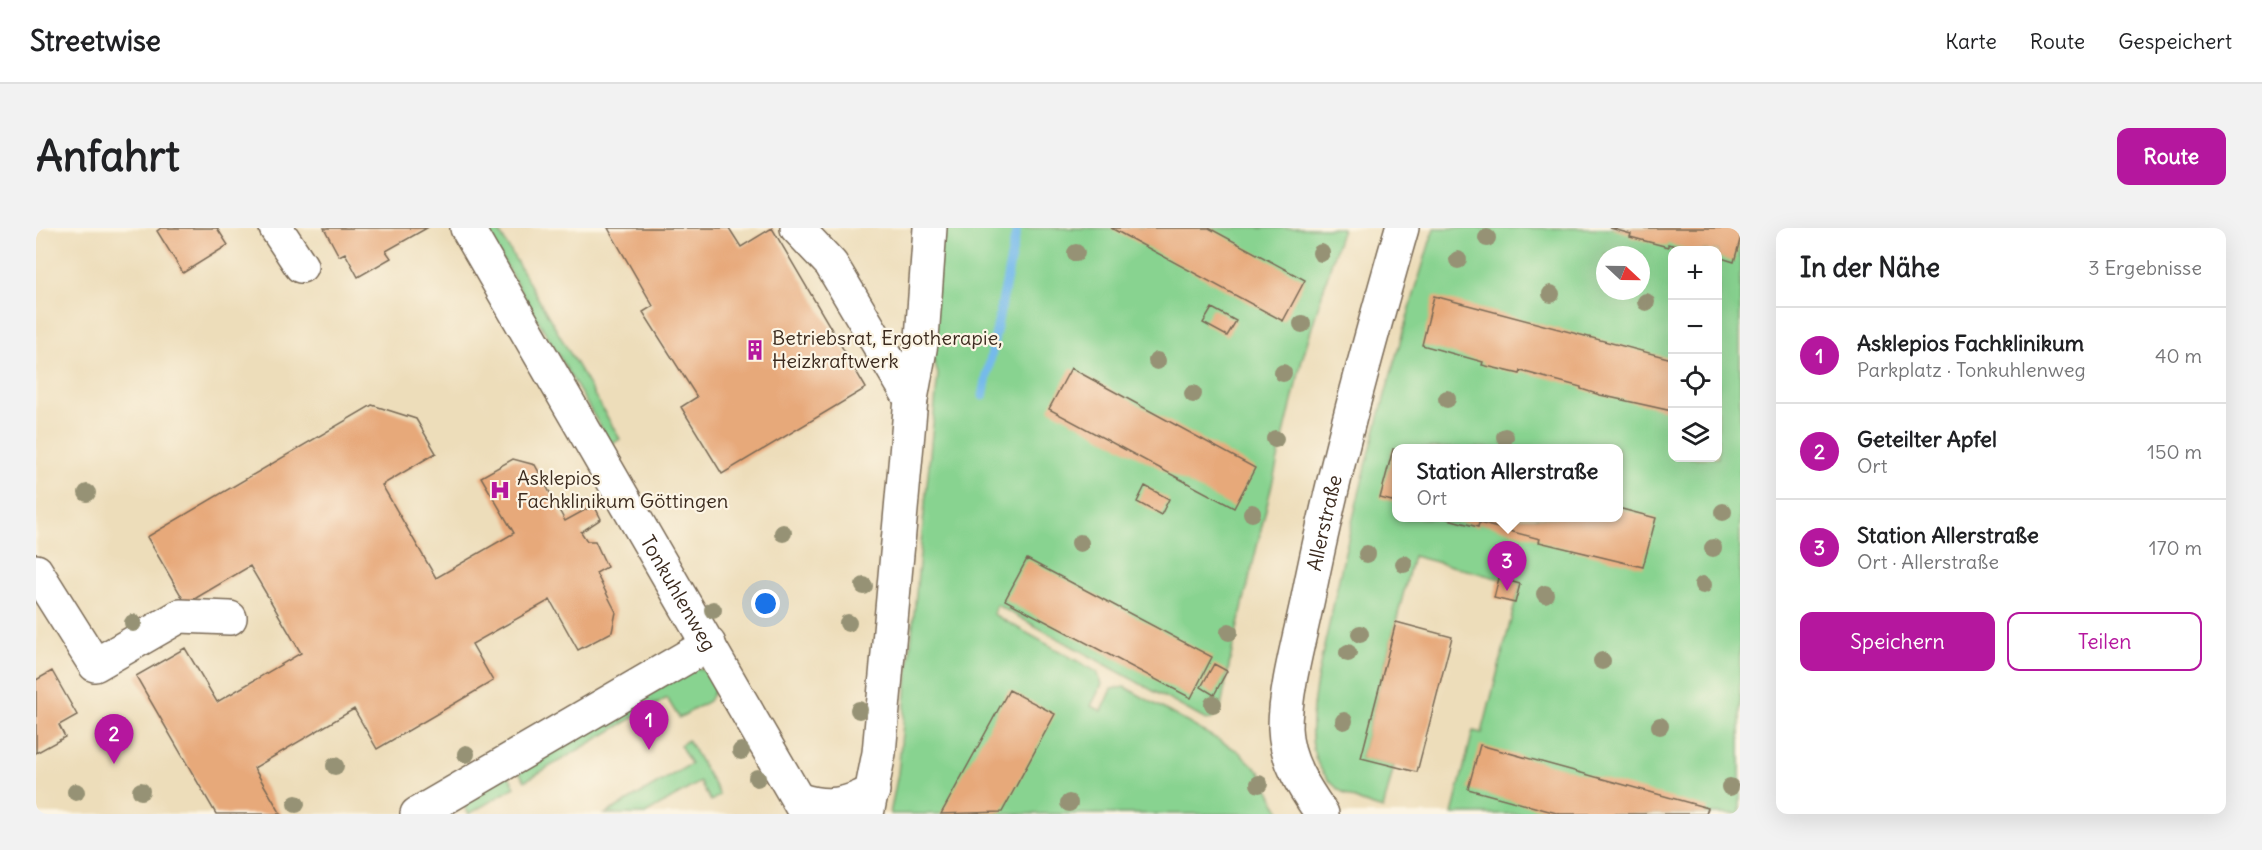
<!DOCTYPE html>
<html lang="de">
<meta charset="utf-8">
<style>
body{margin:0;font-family:Delius,sans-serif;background:#f2f2f2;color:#202124}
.controls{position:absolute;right:18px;top:18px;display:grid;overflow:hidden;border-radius:12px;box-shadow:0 6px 24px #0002}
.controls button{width:54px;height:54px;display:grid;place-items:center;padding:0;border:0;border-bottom:2px solid #e0e0e0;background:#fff;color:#202124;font:30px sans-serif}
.compass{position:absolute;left:1560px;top:18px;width:54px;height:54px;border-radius:50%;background:#fff;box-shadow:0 6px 24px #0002;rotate:112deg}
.you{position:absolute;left:730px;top:376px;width:21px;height:21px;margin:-15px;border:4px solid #fff;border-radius:50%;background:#1a73e8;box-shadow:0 0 0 9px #1a73e833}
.badge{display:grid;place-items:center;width:39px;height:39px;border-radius:50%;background:#b5179e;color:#fff;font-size:20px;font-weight:700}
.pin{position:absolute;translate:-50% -50px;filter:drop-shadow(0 2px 3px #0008)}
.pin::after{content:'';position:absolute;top:32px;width:21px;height:18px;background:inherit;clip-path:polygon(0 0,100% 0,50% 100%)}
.popup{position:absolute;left:1356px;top:216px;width:231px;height:78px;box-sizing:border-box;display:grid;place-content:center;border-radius:12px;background:#fff;filter:drop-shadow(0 2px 4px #0005);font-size:20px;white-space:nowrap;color:#757577}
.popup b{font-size:22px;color:#202124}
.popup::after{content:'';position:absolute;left:50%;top:100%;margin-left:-12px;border:12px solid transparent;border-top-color:#fff}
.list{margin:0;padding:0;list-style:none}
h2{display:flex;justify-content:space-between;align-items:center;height:78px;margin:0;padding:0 24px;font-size:26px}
h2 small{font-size:20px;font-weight:400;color:#757577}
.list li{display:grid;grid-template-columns:39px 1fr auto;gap:18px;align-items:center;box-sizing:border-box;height:96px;padding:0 24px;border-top:2px solid #e0e0e0}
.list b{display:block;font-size:22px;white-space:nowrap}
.list p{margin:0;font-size:20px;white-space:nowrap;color:#757577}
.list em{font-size:20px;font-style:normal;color:#757577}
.actions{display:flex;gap:12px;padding:18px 24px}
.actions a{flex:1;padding:14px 0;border:2px solid #b5179e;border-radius:12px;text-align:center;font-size:21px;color:#b5179e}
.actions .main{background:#b5179e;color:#fff}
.icon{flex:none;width:33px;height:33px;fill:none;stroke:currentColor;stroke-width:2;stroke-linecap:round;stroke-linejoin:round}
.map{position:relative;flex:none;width:1704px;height:586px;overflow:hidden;border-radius:12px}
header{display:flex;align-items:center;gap:36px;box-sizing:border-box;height:84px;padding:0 30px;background:#fff;border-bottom:2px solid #e0e0e0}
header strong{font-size:28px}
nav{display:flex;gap:33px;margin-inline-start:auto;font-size:21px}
.intro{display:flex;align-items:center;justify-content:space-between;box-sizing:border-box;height:144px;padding:0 36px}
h1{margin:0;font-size:42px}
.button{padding:15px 27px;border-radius:12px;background:#b5179e;color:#fff;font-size:21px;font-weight:700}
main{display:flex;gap:36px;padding:0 36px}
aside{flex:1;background:#fff;border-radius:12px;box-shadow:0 6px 24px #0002}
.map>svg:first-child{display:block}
.green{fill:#88d390;stroke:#627e57;stroke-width:1.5;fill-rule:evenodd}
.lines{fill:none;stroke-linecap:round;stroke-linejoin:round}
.stream{stroke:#74baeb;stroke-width:9}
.building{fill:#e7a97a}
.minor-casing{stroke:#796955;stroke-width:36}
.minor{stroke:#fff;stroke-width:33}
.tree{fill:#969274}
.labels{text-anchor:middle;stroke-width:4.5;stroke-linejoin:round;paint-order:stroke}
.poi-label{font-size:20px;fill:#3b2a1e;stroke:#fcf5e5;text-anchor:start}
.street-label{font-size:20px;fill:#3b2a1e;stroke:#fcf5e5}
</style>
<header>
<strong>Streetwise</strong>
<nav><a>Karte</a><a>Route</a><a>Gespeichert</a></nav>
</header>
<div class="intro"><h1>Anfahrt</h1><a class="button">Route</a></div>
<main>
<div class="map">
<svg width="1704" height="586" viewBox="0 0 1704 586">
<rect width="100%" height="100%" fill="#fcf5e5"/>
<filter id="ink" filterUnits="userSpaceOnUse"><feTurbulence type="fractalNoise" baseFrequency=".0167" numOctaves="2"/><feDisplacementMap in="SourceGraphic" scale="12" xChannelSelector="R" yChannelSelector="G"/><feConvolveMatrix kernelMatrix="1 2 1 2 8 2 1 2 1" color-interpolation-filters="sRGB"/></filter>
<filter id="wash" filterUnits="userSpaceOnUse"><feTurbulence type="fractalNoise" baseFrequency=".008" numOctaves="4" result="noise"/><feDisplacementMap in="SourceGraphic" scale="24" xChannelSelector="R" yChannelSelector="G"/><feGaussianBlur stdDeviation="1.35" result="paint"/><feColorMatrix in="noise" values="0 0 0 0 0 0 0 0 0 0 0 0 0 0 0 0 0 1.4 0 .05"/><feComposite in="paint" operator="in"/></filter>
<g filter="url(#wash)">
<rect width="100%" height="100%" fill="#edddba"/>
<path class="green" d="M448,0H461L584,211L575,217Z
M902,0H1306L1266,132L1197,418L1185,479L1176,491L1170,492L961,377L957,386L1061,444L1066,456L1055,478L1066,483L1076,461L1089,459L1202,523L1224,544L1245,586H854L862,545L902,146L893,116Z
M1398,0H1704V586H1416L1437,503L1446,505L1484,356L1377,328L1325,530L1358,538L1347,581C1319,573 1296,564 1282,536C1265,503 1287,424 1295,388C1322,257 1359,128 1398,0ZM1636,22H1682V230H1636ZM1569,27H1605V63H1569ZM1360,220H1582V290H1360Z
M660,439L676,446L681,458L673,473L643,490L631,470L489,553L481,541Z
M652,512L684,567L675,573L664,554L609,586H569L655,536L644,517Z
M472,546L479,559L433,586L425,574Z"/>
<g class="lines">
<path class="stream" d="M947,168L981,0"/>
</g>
<g id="blocks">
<path class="building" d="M125,0H181L192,17L147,45L121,3Z
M288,0H391L350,23L355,30L322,49L309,25L303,28Z
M572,0H693L705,19L736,0L830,160L686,246L645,179L661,169L607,84L617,78Z
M1075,0H1173L1269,52L1247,93Z
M1574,0H1704V12L1698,34L1682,29V22H1655L1632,16V19L1594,9L1595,6Z
M1398,68L1636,131V183L1564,167L1545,161V159L1485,143L1484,146L1446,137L1447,134L1386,117Z
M1176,80L1200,93L1191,108L1167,95Z
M1035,140L1219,240L1198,280L1013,181Z
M336,177L380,191L400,225L346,257L400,350L478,305L445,249L477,231L499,237L529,293L558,277L565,291L545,304L551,313H559L571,339L560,345L580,384L576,404L542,422L514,372L436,416L457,453L341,521L318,481L218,540L245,586H180L100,448L149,420L181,474L265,425L214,338L150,376L111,309Z
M1357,221L1360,222V274L1344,270Z
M1109,258L1133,271L1125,287L1101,274Z
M1582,280L1620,290L1607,339L1503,314L1504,311L1443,295L1442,299L1408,290H1582Z
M991,331L1176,429L1155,470L969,372Z
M1463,350L1484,356L1479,375L1458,370Z
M1360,394L1416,409L1381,544L1325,530Z
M1178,436L1191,443L1178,467L1165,459Z
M16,443L41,487L23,497L29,509L0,525V452Z
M973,462L1019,486L966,584L905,586Z
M1444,517L1672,580L1670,586H1524L1432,561Z"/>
</g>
</g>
<g filter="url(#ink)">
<use href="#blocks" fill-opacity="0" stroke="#796955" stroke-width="1.5"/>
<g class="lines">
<g class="minor-casing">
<g id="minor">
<path d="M240,0L265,38"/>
<path id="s1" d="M431,0L770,586"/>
<path d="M761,0L795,36L875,171"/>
<path d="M0,343L59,437L144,388L194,390"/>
<path d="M764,572C792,581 811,577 837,563"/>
<path d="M381,586L673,416"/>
<path d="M831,586L843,525L875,171L886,110L894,0"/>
<path id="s2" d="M1286,586C1268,560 1250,533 1249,500C1249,461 1264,409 1272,370C1297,245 1331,122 1366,0"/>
</g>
</g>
<use href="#minor" class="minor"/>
</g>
<g class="tree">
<circle cx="1451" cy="10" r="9"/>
<circle cx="1040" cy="25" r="9"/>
<circle cx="1285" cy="25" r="9"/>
<circle cx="1422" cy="32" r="9"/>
<circle cx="1515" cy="66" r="9"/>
<circle cx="1610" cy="74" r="9"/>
<circle cx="1266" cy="96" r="9"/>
<circle cx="1121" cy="133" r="9"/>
<circle cx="1247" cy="145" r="9"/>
<circle cx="1157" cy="166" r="9"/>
<circle cx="1411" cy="171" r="9"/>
<circle cx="1469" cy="209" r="9"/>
<circle cx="1239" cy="211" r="9"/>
<circle cx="51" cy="265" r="9"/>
<circle cx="1687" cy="284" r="9"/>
<circle cx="1216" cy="285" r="9"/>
<circle cx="747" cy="305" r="9"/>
<circle cx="1044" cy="315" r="9"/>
<circle cx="1677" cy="320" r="9"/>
<circle cx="1331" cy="326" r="9"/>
<circle cx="1368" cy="336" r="9"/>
<circle cx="1667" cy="357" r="9"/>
<circle cx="828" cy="358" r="9"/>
<circle cx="1509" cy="366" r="9"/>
<circle cx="677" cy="382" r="9"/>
<circle cx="97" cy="395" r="9"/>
<circle cx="812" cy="395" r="9"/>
<circle cx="1193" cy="404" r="9"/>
<circle cx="1324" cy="406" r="9"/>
<circle cx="1312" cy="425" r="9"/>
<circle cx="1566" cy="433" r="9"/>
<circle cx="1177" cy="476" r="9"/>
<circle cx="823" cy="482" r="9"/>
<circle cx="1308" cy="493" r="9"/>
<circle cx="1624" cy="498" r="9"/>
<circle cx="81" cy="509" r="9"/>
<circle cx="705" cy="523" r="9"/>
<circle cx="430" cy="526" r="9"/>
<circle cx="299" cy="538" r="9"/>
<circle cx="721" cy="550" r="9"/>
<circle cx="1223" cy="556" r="9"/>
<circle cx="1694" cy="559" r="9"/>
<circle cx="105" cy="563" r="9"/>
<circle cx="40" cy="564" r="9"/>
<circle cx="1033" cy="575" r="9"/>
<circle cx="260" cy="576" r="9"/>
</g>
</g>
<defs>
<g id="building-bare" transform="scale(1.62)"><path d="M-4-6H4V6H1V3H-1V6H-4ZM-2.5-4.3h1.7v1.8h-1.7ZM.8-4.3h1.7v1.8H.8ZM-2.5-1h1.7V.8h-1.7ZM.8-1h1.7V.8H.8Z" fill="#b5179e" stroke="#fcf5e5" stroke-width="2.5" paint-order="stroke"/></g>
<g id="hospital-bare" transform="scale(1.62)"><path d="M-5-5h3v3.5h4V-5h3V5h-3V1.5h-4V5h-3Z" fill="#b5179e" stroke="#fcf5e5" stroke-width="2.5" paint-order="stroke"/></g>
</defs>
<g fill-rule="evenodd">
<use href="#building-bare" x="719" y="122"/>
<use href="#hospital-bare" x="464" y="262"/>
</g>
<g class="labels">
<g class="poi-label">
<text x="736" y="117">Betriebsrat, Ergotherapie,<tspan x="736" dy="23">Heizkraftwerk</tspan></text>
<text x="481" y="257">Asklepios<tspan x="481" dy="23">Fachklinikum Göttingen</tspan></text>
</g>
<g class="street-label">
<text dy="7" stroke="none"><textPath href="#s2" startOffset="304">Allerstraße</textPath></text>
<text dy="7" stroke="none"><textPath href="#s1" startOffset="422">Tonkuhlenweg</textPath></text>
</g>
</g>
</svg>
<div class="controls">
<button>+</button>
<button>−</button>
<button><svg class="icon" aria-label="locate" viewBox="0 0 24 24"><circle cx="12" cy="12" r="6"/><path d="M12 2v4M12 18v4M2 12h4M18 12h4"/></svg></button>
<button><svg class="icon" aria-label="layers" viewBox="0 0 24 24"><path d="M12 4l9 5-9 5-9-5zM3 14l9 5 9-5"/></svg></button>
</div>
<svg class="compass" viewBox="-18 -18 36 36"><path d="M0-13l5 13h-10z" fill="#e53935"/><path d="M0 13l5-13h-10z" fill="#757577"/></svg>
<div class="you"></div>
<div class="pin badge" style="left:613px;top:522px">1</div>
<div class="pin badge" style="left:78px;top:536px">2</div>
<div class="pin badge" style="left:1471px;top:363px">3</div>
<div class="popup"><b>Station Allerstraße</b>Ort</div>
</div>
<aside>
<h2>In der Nähe<small>3 Ergebnisse</small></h2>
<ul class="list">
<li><span class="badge">1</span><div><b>Asklepios Fachklinikum</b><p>Parkplatz · Tonkuhlenweg</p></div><em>40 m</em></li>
<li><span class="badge">2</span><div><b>Geteilter Apfel</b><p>Ort</p></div><em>150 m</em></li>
<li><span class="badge">3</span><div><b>Station Allerstraße</b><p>Ort · Allerstraße</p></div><em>170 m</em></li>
</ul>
<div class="actions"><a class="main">Speichern</a><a>Teilen</a></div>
</aside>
</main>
